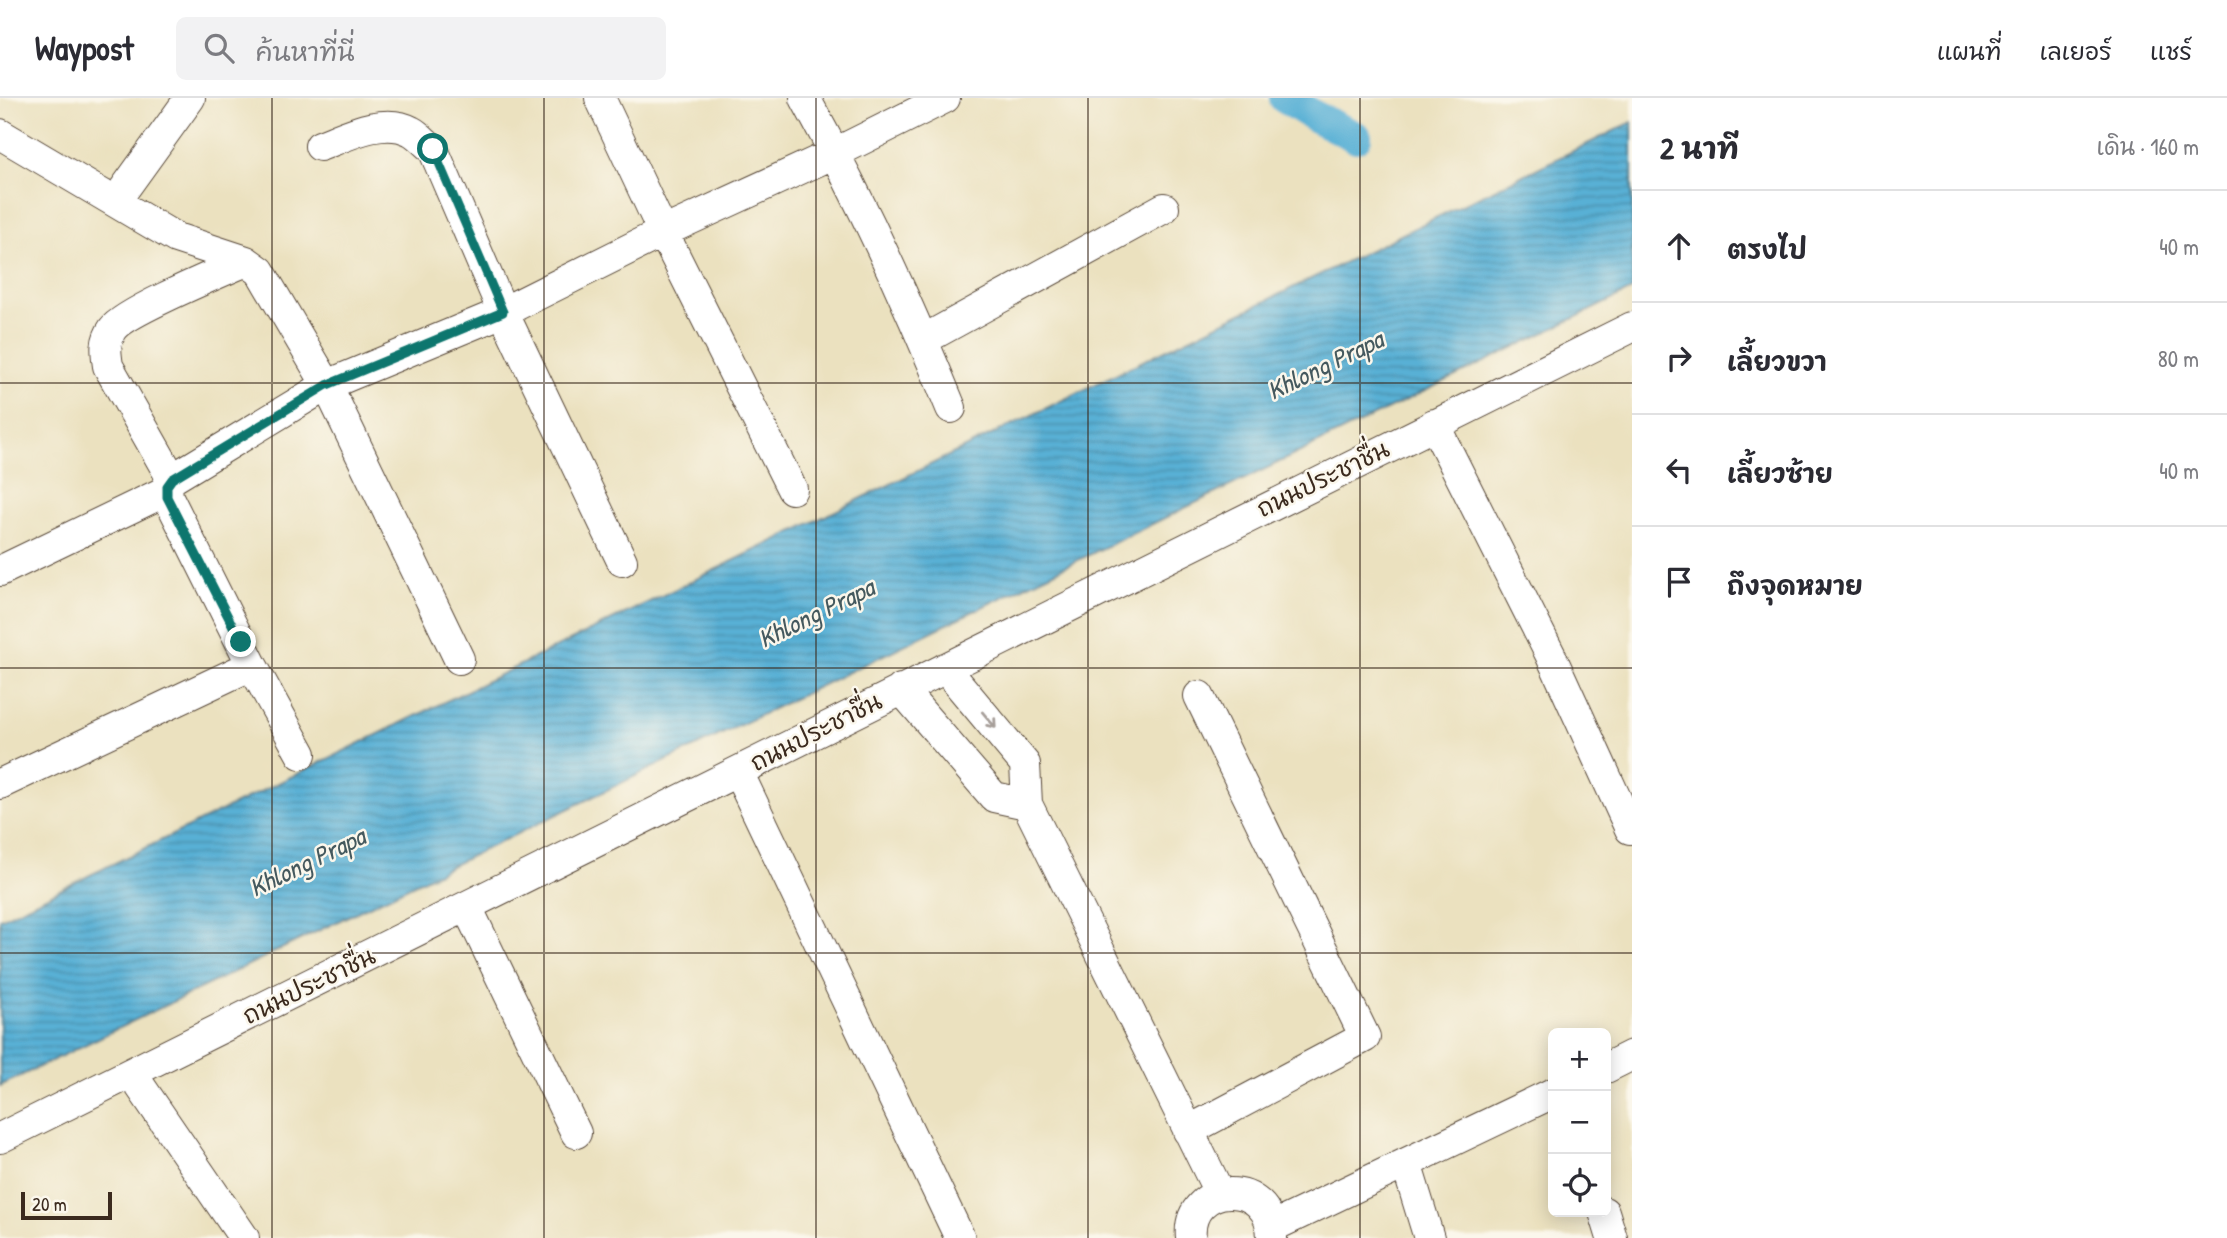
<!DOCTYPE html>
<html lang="th">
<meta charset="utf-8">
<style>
body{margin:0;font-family:"Patrick Hand","Playpen Sans Thai",sans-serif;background:#f2f2f3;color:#2b2b33}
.controls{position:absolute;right:21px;bottom:21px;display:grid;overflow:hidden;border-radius:10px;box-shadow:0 4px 18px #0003}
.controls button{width:63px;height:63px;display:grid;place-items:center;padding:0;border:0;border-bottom:2px solid #e1e1e2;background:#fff;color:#2b2b33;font:35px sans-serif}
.scale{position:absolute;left:21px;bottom:18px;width:91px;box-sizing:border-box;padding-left:7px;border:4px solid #3b2a1e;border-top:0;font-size:19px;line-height:24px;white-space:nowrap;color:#3b2a1e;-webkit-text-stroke:5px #fbf7ec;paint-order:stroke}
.stop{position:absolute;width:21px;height:21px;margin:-16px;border:5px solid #0f766e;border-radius:50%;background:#fff}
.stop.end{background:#0f766e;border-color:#fff;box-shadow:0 2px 7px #0008}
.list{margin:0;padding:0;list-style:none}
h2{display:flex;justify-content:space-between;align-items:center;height:91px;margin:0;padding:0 28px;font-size:30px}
h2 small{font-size:23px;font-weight:400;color:#7c7c81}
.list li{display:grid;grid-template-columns:46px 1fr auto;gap:21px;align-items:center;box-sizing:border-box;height:112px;padding:0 28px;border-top:2px solid #e1e1e2}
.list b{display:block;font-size:26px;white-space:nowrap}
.list em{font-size:23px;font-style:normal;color:#7c7c81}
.icon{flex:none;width:38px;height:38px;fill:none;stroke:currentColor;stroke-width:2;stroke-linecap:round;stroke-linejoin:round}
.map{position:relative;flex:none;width:1632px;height:1140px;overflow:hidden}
header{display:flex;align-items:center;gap:42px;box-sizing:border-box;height:98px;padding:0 35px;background:#fff;border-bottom:2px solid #e1e1e2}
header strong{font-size:33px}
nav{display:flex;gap:38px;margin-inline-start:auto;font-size:24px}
.search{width:490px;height:63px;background:#f2f2f3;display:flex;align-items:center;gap:18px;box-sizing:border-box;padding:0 24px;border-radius:10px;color:#7c7c81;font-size:26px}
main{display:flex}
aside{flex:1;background:#fff}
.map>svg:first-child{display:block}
.water{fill:url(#water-rules);stroke:#4a6d7a;stroke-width:2}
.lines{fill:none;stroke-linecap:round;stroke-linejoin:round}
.canal{stroke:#58b0d5;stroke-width:32}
.minor-casing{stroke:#554536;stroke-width:32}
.minor{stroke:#fff;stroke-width:30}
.oneway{stroke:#a79f9a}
.route{stroke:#0f766e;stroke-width:9}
.grid{fill:none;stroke:#3b2a1e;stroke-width:2;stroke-opacity:0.55}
.labels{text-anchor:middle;stroke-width:5;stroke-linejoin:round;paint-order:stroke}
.street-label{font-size:24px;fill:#3b2a1e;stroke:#fbf7ec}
.water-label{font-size:26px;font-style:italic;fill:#45595e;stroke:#fbf7ec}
</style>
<header>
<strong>Waypost</strong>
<div class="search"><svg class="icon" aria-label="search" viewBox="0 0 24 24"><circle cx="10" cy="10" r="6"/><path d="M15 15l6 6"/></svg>ค้นหาที่นี่</div>
<nav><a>แผนที่</a><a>เลเยอร์</a><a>แชร์</a></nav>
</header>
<main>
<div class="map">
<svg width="1632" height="1140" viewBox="0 0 1632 1140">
<defs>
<pattern id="water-rules" width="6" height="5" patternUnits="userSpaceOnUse" patternTransform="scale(1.75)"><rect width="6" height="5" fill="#58b0d5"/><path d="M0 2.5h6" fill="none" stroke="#4a8fac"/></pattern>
</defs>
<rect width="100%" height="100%" fill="#fbf7ec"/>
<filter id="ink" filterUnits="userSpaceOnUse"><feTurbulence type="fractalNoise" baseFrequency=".0143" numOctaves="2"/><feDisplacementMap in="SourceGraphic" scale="14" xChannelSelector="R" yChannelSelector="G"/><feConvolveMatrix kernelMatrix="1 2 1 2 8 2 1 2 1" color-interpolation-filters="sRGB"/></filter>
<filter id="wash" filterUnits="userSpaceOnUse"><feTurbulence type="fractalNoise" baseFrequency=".00686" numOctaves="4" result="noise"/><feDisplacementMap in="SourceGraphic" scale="28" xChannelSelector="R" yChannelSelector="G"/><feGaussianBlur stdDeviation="1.57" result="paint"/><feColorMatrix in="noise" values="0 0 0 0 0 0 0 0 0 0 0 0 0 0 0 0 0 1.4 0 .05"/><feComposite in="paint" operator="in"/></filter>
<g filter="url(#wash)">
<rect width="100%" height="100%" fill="#ebe1bf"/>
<path class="water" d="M1632,24V192L0,988V821Z"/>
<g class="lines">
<path class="canal" d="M1285,0L1314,18L1356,39"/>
</g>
</g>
<g filter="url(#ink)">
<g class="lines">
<g class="minor-casing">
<path id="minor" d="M600,0L663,134L792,391
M805,0C860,100 908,204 951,310
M0,36L176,140L246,163L260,173L327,287L459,561
M320,48C346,38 384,18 411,33C419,37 426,46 433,51L503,214L622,463
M115,104L190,0
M246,163C221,174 125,214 113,231C104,244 106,254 108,268L172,381L167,388L168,399L252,567L301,656
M923,242L1164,110
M1434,326L1550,556L1630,731
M172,381L327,287L503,214L663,134L835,55L945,0
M0,473L166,393
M901,591L994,699L1027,706L1025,666L945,570
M738,674L960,1140
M0,686L252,567
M1027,706L1220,1096
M467,809L576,1035
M1606,970L1632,957
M132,976L244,1140
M1188,1033L1365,939L1199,598
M0,1040L1632,229
M1406,1065L1429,1140
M1604,1114L1612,1140
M1272,1129L1553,995
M1191,1140C1185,1083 1272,1077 1272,1140"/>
</g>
<use href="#minor" class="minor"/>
</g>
<defs><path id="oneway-shaft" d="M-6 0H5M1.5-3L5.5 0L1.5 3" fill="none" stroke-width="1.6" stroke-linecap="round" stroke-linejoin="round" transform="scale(1.75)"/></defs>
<use class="oneway" href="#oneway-shaft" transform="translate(989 622) rotate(50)"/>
</g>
<g class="lines" filter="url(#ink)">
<path class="route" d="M241,544L167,399V388L172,381L327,287L503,214L433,51"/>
</g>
<path class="grid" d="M272,0V1140M544,0V1140M816,0V1140M1088,0V1140M1360,0V1140M0,285H1632M0,570H1632M0,855H1632"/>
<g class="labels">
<g class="street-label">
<text transform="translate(1323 381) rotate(-26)" y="8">ถนนประชาชื่น</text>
<text transform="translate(816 634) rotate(-27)" y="8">ถนนประชาชื่น</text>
<text transform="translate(309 888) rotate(-26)" y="8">ถนนประชาชื่น</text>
</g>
<g class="water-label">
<text transform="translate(1325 267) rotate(-26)" y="9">Khlong Prapa</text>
<text transform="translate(816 515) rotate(-26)" y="9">Khlong Prapa</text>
<text transform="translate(307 764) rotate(-26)" y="9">Khlong Prapa</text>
</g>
</g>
</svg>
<div class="controls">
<button>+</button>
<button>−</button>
<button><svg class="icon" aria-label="locate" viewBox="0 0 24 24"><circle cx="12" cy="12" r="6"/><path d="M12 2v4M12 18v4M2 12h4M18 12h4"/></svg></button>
</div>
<div class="scale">20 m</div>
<div class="stop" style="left:433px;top:51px"></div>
<div class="stop end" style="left:241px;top:544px"></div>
</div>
<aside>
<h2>2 นาที<small>เดิน · 160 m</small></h2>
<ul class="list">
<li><svg class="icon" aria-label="ahead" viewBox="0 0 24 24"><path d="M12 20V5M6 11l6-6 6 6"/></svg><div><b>ตรงไป</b></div><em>40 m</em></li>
<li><svg class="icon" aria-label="right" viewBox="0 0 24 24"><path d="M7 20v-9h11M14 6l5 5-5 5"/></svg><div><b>เลี้ยวขวา</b></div><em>80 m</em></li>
<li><svg class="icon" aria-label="left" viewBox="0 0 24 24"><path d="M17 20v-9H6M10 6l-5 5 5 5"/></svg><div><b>เลี้ยวซ้าย</b></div><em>40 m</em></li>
<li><svg class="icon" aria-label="arrive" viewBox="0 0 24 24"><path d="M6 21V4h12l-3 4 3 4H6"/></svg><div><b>ถึงจุดหมาย</b></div></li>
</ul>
</aside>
</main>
